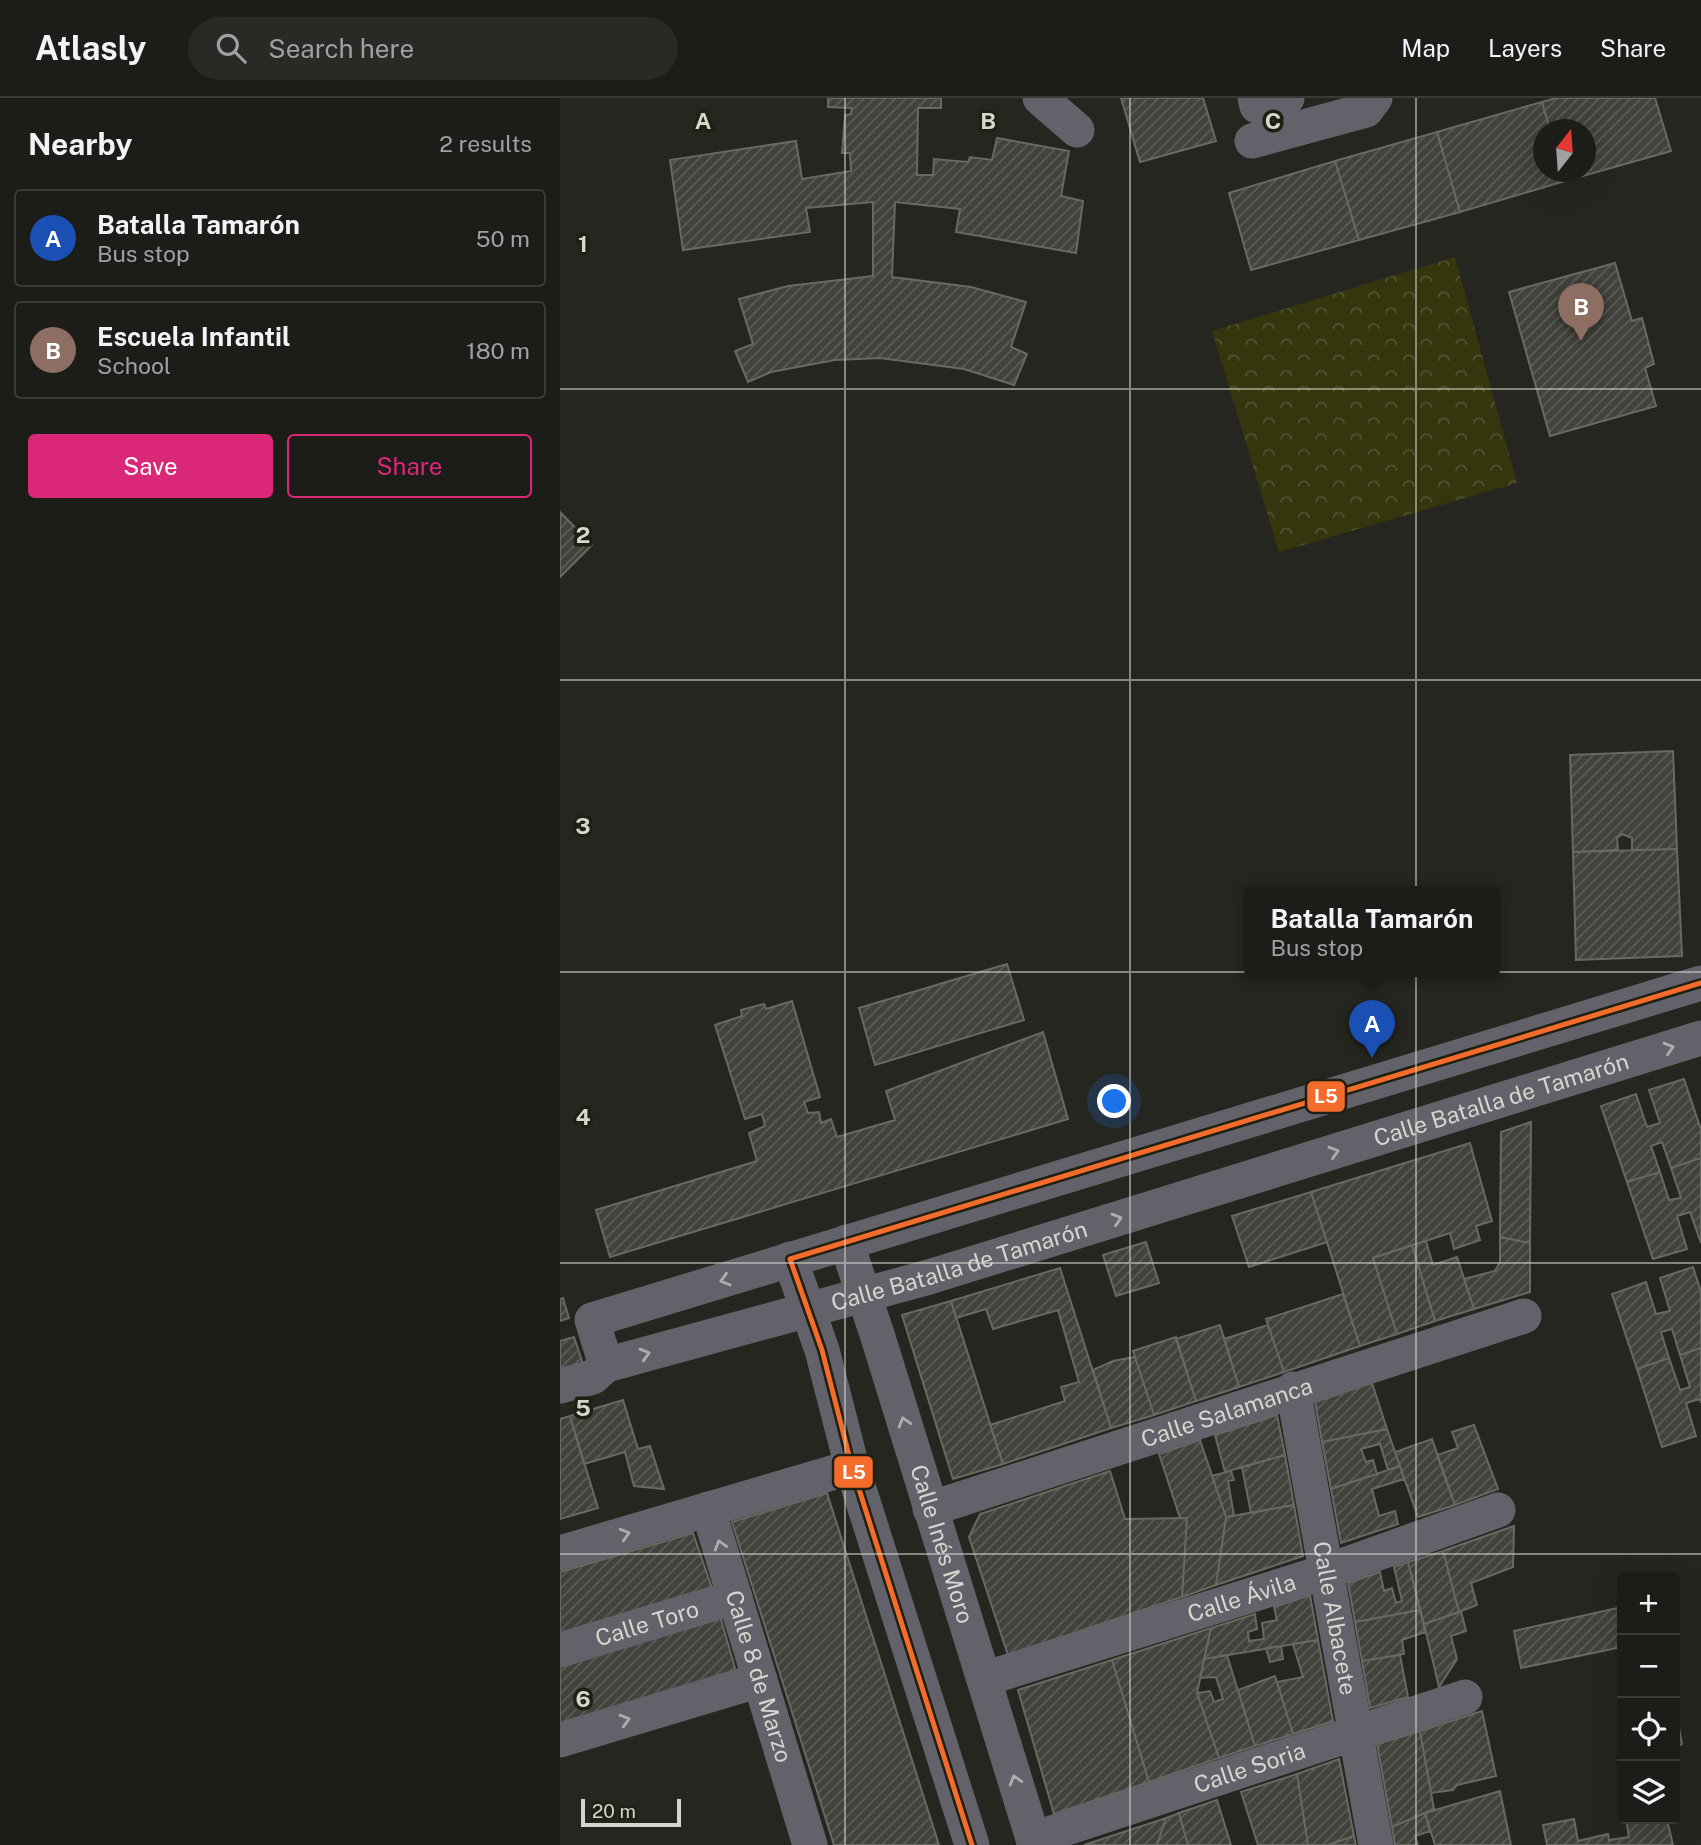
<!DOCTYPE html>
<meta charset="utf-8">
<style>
body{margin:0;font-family:"Public Sans",sans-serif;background:#292925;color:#f1f3f6}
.controls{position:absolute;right:21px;bottom:21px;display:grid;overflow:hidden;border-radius:7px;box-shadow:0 7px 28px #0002}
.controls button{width:63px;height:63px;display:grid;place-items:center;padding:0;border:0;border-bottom:2px solid #3a3a37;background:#1c1c18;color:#f1f3f6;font:35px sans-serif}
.compass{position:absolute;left:973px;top:21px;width:63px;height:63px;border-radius:50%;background:#1c1c18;box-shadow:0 7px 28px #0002;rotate:17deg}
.scale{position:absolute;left:21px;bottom:18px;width:100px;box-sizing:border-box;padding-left:7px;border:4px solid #d5d6cd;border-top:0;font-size:19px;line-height:24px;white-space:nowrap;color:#d5d6cd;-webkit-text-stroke:5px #202012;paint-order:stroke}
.you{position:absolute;left:555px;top:1004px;width:24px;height:24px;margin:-18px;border:5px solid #fff;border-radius:50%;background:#1a73e8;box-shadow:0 0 0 10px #1a73e833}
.badge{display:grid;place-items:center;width:46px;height:46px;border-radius:50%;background:#db2777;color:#fff;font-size:23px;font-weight:700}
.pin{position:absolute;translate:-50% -58px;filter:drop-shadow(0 2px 4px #0008)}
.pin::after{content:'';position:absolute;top:37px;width:24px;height:21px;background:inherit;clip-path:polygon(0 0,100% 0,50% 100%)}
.popup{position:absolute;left:684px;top:788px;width:256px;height:91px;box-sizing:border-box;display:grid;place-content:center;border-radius:7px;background:#1c1c18;filter:drop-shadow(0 2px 5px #0005);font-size:23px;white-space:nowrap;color:#a0a1a2}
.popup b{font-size:26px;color:#f1f3f6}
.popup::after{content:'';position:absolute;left:50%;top:100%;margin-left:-14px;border:14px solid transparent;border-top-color:#1c1c18}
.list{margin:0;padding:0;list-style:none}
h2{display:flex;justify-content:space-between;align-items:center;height:91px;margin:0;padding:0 28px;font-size:30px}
h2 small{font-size:23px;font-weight:400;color:#a0a1a2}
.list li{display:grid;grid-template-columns:46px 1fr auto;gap:21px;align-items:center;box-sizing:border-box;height:98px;margin:0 14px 14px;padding:0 14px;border:2px solid #3a3a37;border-radius:7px}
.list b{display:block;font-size:26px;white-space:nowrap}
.list p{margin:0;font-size:23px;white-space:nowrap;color:#a0a1a2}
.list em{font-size:23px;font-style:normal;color:#a0a1a2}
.actions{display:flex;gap:14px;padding:21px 28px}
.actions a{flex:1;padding:16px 0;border:2px solid #db2777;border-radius:7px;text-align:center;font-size:24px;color:#db2777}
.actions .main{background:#db2777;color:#fff}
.icon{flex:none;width:38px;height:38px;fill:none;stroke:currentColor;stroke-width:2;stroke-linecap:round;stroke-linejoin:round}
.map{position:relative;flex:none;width:1141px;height:1747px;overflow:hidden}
header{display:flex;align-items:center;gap:42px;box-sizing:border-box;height:98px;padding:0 35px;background:#1c1c18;border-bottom:2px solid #3a3a37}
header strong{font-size:33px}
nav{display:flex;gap:38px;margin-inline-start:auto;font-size:24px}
.search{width:490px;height:63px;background:#292925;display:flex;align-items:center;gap:18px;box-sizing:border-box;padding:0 24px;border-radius:38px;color:#a0a1a2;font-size:26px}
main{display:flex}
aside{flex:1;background:#1c1c18}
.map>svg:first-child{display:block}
.park{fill:url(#park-crowns)}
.building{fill:url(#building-hatch);stroke:#696963;stroke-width:2}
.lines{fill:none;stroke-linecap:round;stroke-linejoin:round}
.minor{stroke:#63626a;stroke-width:35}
.bus-1-casing{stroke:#202012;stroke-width:10}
.bus-1{stroke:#f36c2b;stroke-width:5}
.oneway{stroke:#adadaa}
.grid{fill:none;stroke:#d5d6cd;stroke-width:2;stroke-opacity:0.55}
.labels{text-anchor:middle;stroke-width:7;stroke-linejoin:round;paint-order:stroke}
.street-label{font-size:23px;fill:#d5d6cd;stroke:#202012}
.grid-label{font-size:23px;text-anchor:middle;font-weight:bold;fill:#d5d6cd;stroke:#202012;stroke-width:7;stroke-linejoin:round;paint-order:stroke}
.line-badge{stroke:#202012;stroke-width:2.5}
.badge-label{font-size:19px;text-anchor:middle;font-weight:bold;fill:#fff}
</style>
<header>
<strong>Atlasly</strong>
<div class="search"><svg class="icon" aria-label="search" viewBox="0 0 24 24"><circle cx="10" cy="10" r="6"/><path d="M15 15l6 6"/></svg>Search here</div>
<nav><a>Map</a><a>Layers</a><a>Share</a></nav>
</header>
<main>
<aside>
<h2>Nearby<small>2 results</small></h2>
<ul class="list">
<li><span class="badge" style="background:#1a4fb4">A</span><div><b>Batalla Tamarón</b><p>Bus stop</p></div><em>50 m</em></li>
<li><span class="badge" style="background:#8d6e63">B</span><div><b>Escuela Infantil</b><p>School</p></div><em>180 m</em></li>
</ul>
<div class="actions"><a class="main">Save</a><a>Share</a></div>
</aside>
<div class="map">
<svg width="1141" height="1747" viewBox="0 0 1141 1747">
<defs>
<pattern id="park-crowns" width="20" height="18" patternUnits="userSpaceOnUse" patternTransform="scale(1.75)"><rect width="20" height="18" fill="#36360e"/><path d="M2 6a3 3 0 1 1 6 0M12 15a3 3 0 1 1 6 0" fill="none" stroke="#525230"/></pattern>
<pattern id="building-hatch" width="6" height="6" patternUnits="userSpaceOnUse" patternTransform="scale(1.75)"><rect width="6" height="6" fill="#42423c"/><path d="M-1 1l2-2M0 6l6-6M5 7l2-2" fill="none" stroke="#5c5d57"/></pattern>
</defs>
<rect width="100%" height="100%" fill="#262620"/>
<path class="park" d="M895,159L957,385L719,454L652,233Z"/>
<path class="building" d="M268,0H381V10H358L357,77H373L374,61L408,64L410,59L432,62L437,40L509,53L501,98L523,103L516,155L396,134L400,111L335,104L332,179L411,189L466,204L451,249L467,256L454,287L404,271L320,260L275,262L211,274L188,284L175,253L193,246L179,201L228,188L313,178V104L246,110L250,134L123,152L110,62L236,43L242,81L291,73L290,55H282L285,17L291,16L292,10L268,9Z
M561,0H643L656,43L580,64Z
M996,0H1095L1111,53L1005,83L1002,74H1026V32H990L982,4Z
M982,4L990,32H984V74H1002L1005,83L900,114L877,34Z
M877,34L900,114L799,142L775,63Z
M775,63L799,142L691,172L669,95Z
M1055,165L1072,223L1082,220L1094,266L1085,270L1096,308L990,338L949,194Z
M0,414L32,447L0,479Z
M1113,653L1117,751L1072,752V740L1062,736L1057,740L1058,752L1013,754L1010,657Z
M1117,751L1122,858L1016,862L1013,754Z
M447,866L464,922L315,967L299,910Z
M232,903L260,999L244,1004L248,1015L259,1014L261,1025L271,1021L277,1039L335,1022L326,993L483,934L508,1021L50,1159L36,1112L197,1063L189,1035L205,1028L202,1016L185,1021L155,927L182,918L181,912L204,906L206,911Z
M1124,981L1141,1032V1060L1111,1070L1102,1044L1091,1048L1100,1074L1067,1084L1041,1008L1076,996L1087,1029L1100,1025L1089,992Z
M971,1024L970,1145L940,1139L941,1034Z
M910,1045L932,1123L916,1128L920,1142L894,1151L890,1135L813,1160L837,1236L800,1248L751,1094Z
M1141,1060V1145L1130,1114L1117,1118L1127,1151L1093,1161L1067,1084L1100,1074L1109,1102L1121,1100L1111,1070Z
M751,1094L767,1144L689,1169L672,1118Z
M940,1139L970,1145V1194L914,1211L904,1181L935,1173L940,1164Z
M866,1143L873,1167L897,1159L914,1211L875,1223L852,1147Z
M586,1144L599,1185L556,1198L543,1157Z
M852,1147L875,1223L837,1236L813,1160Z
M1133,1169L1141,1194V1250L1120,1257L1112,1231L1101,1234L1109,1260L1077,1271L1052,1196L1086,1184L1096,1216L1110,1213L1100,1180Z
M500,1170L551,1330L443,1366L430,1327L505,1303L501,1289L519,1284L498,1212L433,1231L426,1211L396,1220L391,1203Z
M783,1196L800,1248L724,1274L706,1221Z
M3,1200L9,1220L0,1223V1201Z
M391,1203L443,1366L393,1381L342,1217Z
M660,1227L679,1289L636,1303L616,1241Z
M708,1227L724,1274L679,1289L664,1241Z
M14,1239L25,1272L0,1280V1243Z
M616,1239L636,1303L594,1317L573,1253Z
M1141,1250V1305L1140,1301L1126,1305L1136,1338L1102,1349L1077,1271L1109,1260L1120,1292L1130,1289L1120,1257Z
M575,1259L594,1317L551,1330L533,1272L553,1263Z
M812,1285L827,1331L762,1344L755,1304Z
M63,1302L78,1351L90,1348L104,1391L74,1388L65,1354L24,1366L10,1318Z
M717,1317L725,1357L665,1374L655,1337Z
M10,1318L38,1410L0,1421V1321Z
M914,1327L938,1391L895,1407L877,1357L898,1350L892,1334Z
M827,1331L840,1368L828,1372L820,1346L801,1351L806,1364L813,1362L817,1376L771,1391L762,1344Z
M872,1341L895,1407L858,1419L835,1354Z
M640,1342L666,1419L656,1487L622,1499L627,1420H620L599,1356Z
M725,1357L734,1407L691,1415L682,1369Z
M840,1368L844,1381L812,1391L819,1418L835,1413L838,1426L781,1445L771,1391Z
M550,1373L565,1421L627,1420L622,1499L448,1557L409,1439L420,1416Z
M671,1373L674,1382L668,1383L674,1418L666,1419L652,1378Z
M267,1395L379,1747H274L172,1424Z
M734,1407L743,1458L656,1487L666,1419Z
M954,1428L953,1469L911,1485L917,1507L899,1514L883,1453Z
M133,1435L152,1490L0,1536V1474Z
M883,1453L899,1514L864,1526L848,1464Z
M848,1464L860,1512L795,1524L788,1485L820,1474L824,1493L832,1490L836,1505L842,1503L834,1469Z
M750,1497L758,1542L644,1561L651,1530L695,1516L697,1531L688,1534L689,1543L704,1541L702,1525L717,1522L714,1509Z
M1062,1509V1549L961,1570L954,1533Z
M860,1512L865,1534L842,1542L844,1556L802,1563L795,1524Z
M901,1513L906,1533L891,1538L897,1561L879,1589L864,1526Z
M160,1518L177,1577L0,1628V1567Z
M651,1530L637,1595L659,1660L589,1684L552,1562Z
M758,1542L773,1623L733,1636L717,1584L743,1579L733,1546Z
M721,1548L723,1561L710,1564L706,1550Z
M667,1557L695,1648L659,1660L637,1595L650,1593L654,1604L663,1601L656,1579L640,1580L644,1561Z
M840,1557L848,1599L810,1610L802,1563Z
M552,1562L589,1684L494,1716L458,1592Z
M715,1578L733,1636L695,1648L678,1592Z
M1115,1609L1122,1646L1115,1650Z
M922,1613L936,1678L897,1687L893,1692L871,1695L860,1633Z
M860,1633L874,1711L832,1729L817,1646Z
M779,1661L794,1738L768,1747H748L737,1676Z
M737,1676L748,1747H698L681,1694Z
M940,1693L951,1747H875L865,1715Z
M657,1702L671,1747H628L619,1715Z
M619,1715L628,1747H597L606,1720Z
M865,1715L870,1733L855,1738L858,1747H835L832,1729Z
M606,1720L597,1747H524Z
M1014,1721L1018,1743L1048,1736L1049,1742L1069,1739L1066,1721H1107L1113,1747H987L983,1727Z
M794,1738L796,1747H768Z"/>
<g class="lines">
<g class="minor">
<path d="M480,0L517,32"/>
<path d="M695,0L697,8L727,0"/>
<path d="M692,43L806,12L815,0"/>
<path id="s1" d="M1141,885L32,1222L46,1267L369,1179L1141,940"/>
<path id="s2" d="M286,1144L317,1236L475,1747"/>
<path d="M230,1161L262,1252L292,1369L412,1747"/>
<path d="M0,1288L33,1279L46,1267"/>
<path id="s3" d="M733,1291L816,1747"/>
<path id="s4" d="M148,1411L250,1747"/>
<path id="s5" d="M370,1411L964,1218"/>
<path d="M0,1455L292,1369"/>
<path id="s6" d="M0,1552L175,1499"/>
<path id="s7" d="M424,1581L768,1473L938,1412"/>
<path d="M0,1642L200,1582"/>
<path id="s8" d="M473,1741L905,1599"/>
</g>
<g class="bus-1-casing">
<path id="bus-1" d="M412,1747L292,1369L262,1252L230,1161L1141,885"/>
</g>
<use href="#bus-1" class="bus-1"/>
</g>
<defs><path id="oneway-chevron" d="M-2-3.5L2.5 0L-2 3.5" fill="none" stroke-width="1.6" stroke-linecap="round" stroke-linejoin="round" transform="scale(1.75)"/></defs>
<g class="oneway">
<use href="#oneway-chevron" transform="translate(1109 950) rotate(-17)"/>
<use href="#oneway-chevron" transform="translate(774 1054) rotate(-17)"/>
<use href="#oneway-chevron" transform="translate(557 1121) rotate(-17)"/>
<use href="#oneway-chevron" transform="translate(165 1182) rotate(163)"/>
<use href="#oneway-chevron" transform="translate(85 1256) rotate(-16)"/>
<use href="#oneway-chevron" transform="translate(344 1324) rotate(-107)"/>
<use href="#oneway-chevron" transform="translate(65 1436) rotate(-16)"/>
<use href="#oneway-chevron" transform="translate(160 1447) rotate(-107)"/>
<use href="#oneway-chevron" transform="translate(65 1622) rotate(-16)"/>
<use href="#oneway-chevron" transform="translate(455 1682) rotate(-107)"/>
</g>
<path class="grid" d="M285,0V1747M570,0V1747M856,0V1747M0,291H1141M0,582H1141M0,874H1141M0,1165H1141M0,1456H1141"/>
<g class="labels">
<g class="street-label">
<text dy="8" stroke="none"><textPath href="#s1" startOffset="2140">Calle Batalla de Tamarón</textPath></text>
<text dy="8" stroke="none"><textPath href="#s1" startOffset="1573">Calle Batalla de Tamarón</textPath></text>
<text dy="8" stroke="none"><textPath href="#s5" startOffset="312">Calle Salamanca</textPath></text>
<text dy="8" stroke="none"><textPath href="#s2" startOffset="317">Calle Inés Moro</textPath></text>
<text dy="8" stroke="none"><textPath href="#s7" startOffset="270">Calle Ávila</textPath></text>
<text dy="8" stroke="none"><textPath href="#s3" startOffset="233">Calle Albacete</textPath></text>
<text dy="8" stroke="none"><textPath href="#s6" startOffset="91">Calle Toro</textPath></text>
<text dy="8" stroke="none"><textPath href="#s4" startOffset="175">Calle 8 de Marzo</textPath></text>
<text dy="8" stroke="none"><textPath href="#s8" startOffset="228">Calle Soria</textPath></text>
</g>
</g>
<g class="grid-label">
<text x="143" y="31">A</text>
<text x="428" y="31">B</text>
<text x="713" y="31">C</text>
<text x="23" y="154">1</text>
<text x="23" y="445">2</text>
<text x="23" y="736">3</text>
<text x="23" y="1027">4</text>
<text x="23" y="1318">5</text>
<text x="23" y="1609">6</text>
</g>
<g class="line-badge">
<rect x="746" y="982" width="40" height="33" rx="7" fill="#f36c2b"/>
<rect x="273" y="1357" width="41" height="34" rx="7" fill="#f36c2b"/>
</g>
<g class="badge-label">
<text x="766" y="1005">L5</text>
<text x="294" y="1381">L5</text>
</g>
</svg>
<div class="controls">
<button>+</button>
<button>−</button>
<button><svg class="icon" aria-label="locate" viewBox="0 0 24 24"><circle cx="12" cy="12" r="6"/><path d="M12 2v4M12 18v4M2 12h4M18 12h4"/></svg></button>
<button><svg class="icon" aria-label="layers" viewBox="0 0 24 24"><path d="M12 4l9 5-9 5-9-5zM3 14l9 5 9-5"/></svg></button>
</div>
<svg class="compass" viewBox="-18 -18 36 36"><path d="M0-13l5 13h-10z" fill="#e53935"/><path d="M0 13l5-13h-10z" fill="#a0a1a2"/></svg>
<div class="scale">20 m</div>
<div class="you"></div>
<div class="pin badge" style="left:812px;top:960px;background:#1a4fb4">A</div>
<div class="popup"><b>Batalla Tamarón</b>Bus stop</div>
<div class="pin badge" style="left:1021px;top:243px;background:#8d6e63">B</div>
</div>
</main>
